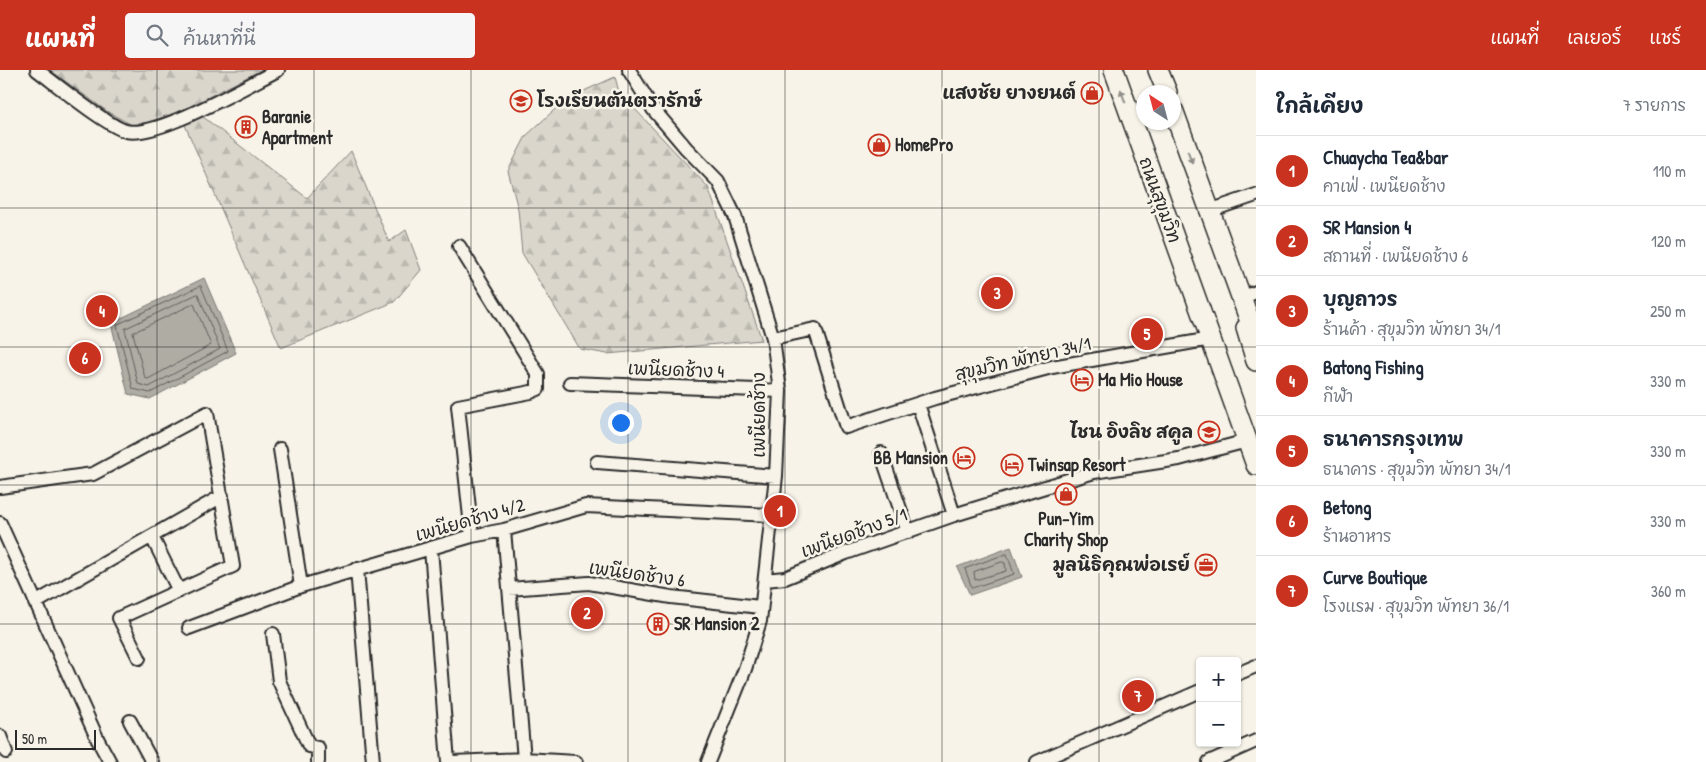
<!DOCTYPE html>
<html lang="th">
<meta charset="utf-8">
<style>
body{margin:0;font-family:"Patrick Hand","Playpen Sans Thai",sans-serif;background:#f6f6f7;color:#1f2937}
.controls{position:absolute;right:15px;bottom:15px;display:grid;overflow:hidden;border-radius:5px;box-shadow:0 1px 4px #0004}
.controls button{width:45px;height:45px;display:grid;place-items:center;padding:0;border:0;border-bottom:1px solid #e0e1e3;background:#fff;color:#1f2937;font:25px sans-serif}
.compass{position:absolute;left:1136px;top:15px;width:45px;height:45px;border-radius:50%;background:#fff;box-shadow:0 1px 4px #0004;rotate:324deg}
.scale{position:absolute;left:15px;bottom:12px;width:81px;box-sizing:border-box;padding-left:5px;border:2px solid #2b2b2b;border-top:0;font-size:14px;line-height:18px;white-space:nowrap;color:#2b2b2b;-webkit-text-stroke:4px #f7f3e8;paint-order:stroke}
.you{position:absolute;left:620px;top:352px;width:18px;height:18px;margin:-12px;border:4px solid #fff;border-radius:50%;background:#1a73e8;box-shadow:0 0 0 8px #1a73e833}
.badge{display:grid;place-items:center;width:32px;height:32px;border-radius:50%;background:#c8321e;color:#fff;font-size:16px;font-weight:700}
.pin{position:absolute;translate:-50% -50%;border:2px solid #fff;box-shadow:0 1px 5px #0006}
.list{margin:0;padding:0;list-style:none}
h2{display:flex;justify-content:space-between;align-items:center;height:65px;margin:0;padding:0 20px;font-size:21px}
h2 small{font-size:16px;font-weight:400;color:#747a83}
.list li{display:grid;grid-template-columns:32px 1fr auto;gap:15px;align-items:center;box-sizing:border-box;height:70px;padding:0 20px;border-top:1px solid #e0e1e3}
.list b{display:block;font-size:19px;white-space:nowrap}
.list p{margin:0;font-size:16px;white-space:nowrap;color:#747a83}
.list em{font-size:16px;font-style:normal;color:#747a83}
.icon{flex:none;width:28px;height:28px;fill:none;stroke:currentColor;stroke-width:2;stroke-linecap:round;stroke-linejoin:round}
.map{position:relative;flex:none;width:1256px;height:692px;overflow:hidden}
header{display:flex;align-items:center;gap:30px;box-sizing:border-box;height:70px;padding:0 25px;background:#c8321e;color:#fff}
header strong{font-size:24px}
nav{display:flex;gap:28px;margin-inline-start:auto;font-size:18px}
.search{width:350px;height:45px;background:#f6f6f7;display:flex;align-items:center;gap:12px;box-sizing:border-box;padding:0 18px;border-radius:5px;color:#747a83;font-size:19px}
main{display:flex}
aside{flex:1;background:#fff}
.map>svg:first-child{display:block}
.forest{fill:url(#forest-firs);stroke:#82807c}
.water{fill:#afaca4;stroke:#7a7874}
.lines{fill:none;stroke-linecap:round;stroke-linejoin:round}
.shore{stroke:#605f5b;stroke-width:1}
.minor-casing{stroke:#2b2b2b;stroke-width:16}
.highway-casing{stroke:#2b2b2b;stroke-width:22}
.minor{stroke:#f7f3e8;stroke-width:12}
.highway{stroke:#f7f3e8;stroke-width:19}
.oneway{fill:#918f8a}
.grid{fill:none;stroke:#2b2b2b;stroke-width:1;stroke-opacity:0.55}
.labels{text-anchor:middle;stroke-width:5;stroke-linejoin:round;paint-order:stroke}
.poi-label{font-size:18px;font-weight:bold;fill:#2b2b2b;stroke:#f7f3e8;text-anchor:start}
.street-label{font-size:18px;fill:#2b2b2b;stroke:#f7f3e8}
</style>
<header>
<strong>แผนที่</strong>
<div class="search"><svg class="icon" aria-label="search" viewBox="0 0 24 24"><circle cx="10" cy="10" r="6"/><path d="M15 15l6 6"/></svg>ค้นหาที่นี่</div>
<nav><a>แผนที่</a><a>เลเยอร์</a><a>แชร์</a></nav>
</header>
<main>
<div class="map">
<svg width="1256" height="692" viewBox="0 0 1256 692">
<defs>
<pattern id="forest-firs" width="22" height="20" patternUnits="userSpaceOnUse" patternTransform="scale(1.25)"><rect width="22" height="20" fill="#dad6cc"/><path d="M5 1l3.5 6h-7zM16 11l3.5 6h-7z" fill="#bbb8af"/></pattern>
</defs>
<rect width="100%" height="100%" fill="#f7f3e8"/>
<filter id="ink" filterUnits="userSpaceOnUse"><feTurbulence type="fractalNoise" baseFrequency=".02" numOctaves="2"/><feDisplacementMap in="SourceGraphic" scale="10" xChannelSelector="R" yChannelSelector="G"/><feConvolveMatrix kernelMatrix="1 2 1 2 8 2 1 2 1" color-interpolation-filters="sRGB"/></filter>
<g filter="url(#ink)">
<path class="forest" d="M50,0H261L177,43L134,56L108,42Z
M615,7L619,22L708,117L762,270L607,284L580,279L522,183L518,139L508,101L526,66L566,29Z
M202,46L307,128L351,81L389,172L406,160L421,200L394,232L281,278L185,55Z"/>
<path class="water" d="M204,208L236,283L150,329L128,324L111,253Z
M1011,477L1022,507L970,525L957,497Z"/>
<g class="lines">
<path class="shore" d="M201,216L228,281L150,323L133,319L117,255Z
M198,224L220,279L149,317L138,314L125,259Z
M194,234L211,275L148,309L145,308L133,263Z
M1007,484L1014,504L972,518L965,499Z
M1002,492L1005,493L1006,501L975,510L974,502Z"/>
<g class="minor-casing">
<path id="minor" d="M37,0C56,14 107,56 126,61C156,69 248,15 278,0
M629,0L653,39L686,78L718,111L735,146L773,268L780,321L776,406L760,551L745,599L708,692
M1209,141L1256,125
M459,176L538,304V319L531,322L458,336L472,466
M1241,228L1256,222
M773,268L815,259L846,357L935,328L1052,297L1211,269
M570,313L780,321
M918,334L954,445
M280,379L301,516
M881,383L908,462
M597,392L776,406
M0,417L93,404L207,343L233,496L119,548L139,588
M0,453L98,670L110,692
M504,460L524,689
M152,467L179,521
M431,479L448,692
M357,499L373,692
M765,510L785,508L846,483L954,445L1094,402L1179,389L1247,371
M509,519L589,513L671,527L760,537
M35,533L222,426
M189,558L301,516L472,466L504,460L586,436L771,445
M273,564L279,611L309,676L318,678V692
M1237,604L1256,596
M130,651L152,692
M0,666L6,682
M453,692L524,689L576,692
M1037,692L1200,621
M1209,692L1256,671"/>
</g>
<g class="highway-casing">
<path id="highway" d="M1114,0L1256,395
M1158,0L1167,22
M1174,42L1256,268
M1246,258L1256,291"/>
</g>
<use href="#minor" class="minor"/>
<use href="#highway" class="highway"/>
</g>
<defs><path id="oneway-solid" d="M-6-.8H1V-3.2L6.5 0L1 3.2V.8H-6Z" transform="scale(1.25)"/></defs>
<g class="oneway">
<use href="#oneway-solid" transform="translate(1123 26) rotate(-110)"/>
<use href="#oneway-solid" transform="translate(1190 87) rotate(70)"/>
</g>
</g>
<path class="grid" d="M157,0V692M314,0V692M471,0V692M628,0V692M785,0V692M942,0V692M1099,0V692M0,138H1256M0,277H1256M0,415H1256M0,554H1256"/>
<defs>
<g id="shop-ring" transform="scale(1.125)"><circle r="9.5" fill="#f7f3e8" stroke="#c8321e" stroke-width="1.5"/><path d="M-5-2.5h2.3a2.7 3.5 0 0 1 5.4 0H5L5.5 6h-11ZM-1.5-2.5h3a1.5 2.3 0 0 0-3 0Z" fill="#c8321e"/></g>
<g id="school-ring" transform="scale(1.125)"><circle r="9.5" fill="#f7f3e8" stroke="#c8321e" stroke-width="1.5"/><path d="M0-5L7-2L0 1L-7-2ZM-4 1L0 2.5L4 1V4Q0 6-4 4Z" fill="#c8321e"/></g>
<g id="building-ring" transform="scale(1.125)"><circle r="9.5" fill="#f7f3e8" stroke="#c8321e" stroke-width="1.5"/><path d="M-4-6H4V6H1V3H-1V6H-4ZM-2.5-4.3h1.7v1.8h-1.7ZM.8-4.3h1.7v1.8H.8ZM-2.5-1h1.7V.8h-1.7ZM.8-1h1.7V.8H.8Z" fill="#c8321e"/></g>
<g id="hotel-ring" transform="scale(1.125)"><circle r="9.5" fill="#f7f3e8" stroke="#c8321e" stroke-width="1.5"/><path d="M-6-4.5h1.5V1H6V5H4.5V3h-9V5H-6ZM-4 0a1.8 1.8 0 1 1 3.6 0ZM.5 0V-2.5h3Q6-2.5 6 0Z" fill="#c8321e"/></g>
<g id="office-ring" transform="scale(1.125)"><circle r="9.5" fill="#f7f3e8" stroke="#c8321e" stroke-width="1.5"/><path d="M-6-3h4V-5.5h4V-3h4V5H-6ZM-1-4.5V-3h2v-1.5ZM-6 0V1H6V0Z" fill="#c8321e"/></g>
</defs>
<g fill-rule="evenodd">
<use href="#shop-ring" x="1092" y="23"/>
<use href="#school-ring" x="521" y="31"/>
<use href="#building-ring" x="246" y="57"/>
<use href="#shop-ring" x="879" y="75"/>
<use href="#hotel-ring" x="1082" y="310"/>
<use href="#school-ring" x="1209" y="362"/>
<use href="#hotel-ring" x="964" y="388"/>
<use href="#hotel-ring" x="1012" y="395"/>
<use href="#shop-ring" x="1066" y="424"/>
<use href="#office-ring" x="1206" y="495"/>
<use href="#building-ring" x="658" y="554"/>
</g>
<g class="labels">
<g class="poi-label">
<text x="1076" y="29" text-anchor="end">แสงชัย ยางยนต์</text>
<text x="537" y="37">โรงเรียนตันตรารักษ์</text>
<text x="262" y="53">Baranie<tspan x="262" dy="21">Apartment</tspan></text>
<text x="895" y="81">HomePro</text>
<text x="1098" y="316">Ma Mio House</text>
<text x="1193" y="368" text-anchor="end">ไชน อิงลิช สคูล</text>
<text x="948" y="394" text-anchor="end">BB Mansion</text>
<text x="1028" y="401">Twinsap Resort</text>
<text x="1066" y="455" text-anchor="middle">Pun-Yim<tspan x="1066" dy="21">Charity Shop</tspan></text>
<text x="1190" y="501" text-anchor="end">มูลนิธิคุณพ่อเรย์</text>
<text x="674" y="560">SR Mansion 2</text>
</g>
<g class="street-label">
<text transform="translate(1160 130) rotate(70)" y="6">ถนนสุขุมวิท</text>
<text transform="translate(1023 289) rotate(-13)" y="6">สุขุมวิท พัทยา 34/1</text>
<text transform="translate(676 300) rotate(2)" y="6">เพนียดช้าง 4</text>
<text transform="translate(759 345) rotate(-90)" y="6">เพนียดช้าง</text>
<text transform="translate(470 450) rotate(-16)" y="6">เพนียดช้าง 4/2</text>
<text transform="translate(854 463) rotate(-20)" y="6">เพนียดช้าง 5/1</text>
<text transform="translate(637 504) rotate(8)" y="6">เพนียดช้าง 6</text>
</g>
</g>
</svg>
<div class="controls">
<button>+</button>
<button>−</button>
</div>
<svg class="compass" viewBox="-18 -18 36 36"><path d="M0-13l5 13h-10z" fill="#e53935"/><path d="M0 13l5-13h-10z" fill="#747a83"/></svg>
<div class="scale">50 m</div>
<div class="you"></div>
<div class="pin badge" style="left:780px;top:441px">1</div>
<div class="pin badge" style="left:587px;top:543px">2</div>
<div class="pin badge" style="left:997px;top:223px">3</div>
<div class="pin badge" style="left:102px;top:241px">4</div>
<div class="pin badge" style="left:1147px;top:264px">5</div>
<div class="pin badge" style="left:85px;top:288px">6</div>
<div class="pin badge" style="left:1138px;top:626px">7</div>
</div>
<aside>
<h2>ใกล้เคียง<small>7 รายการ</small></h2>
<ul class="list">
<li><span class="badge">1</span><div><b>Chuaycha Tea&amp;bar</b><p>คาเฟ่ · เพนียดช้าง</p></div><em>110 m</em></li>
<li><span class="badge">2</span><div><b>SR Mansion 4</b><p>สถานที่ · เพนียดช้าง 6</p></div><em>120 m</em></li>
<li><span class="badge">3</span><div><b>บุญถาวร</b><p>ร้านค้า · สุขุมวิท พัทยา 34/1</p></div><em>250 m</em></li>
<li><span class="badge">4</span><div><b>Batong Fishing</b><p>กีฬา</p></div><em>330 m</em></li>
<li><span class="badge">5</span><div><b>ธนาคารกรุงเทพ</b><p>ธนาคาร · สุขุมวิท พัทยา 34/1</p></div><em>330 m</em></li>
<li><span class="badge">6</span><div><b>Betong</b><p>ร้านอาหาร</p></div><em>330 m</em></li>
<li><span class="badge">7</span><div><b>Curve Boutique</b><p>โรงแรม · สุขุมวิท พัทยา 36/1</p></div><em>360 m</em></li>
</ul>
</aside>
</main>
